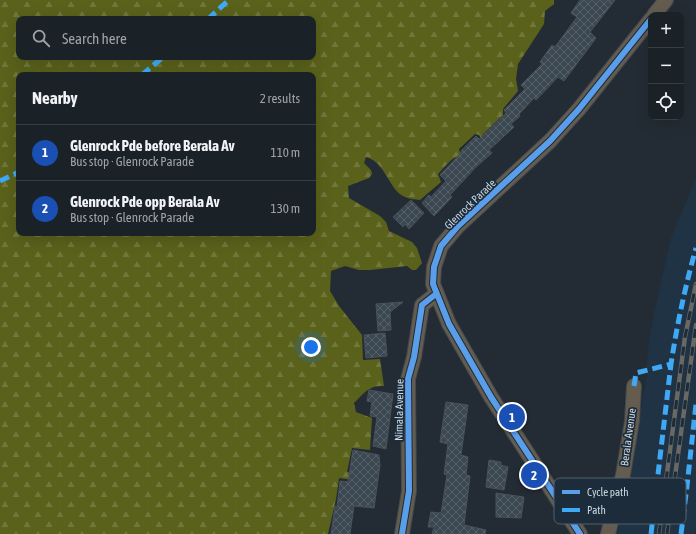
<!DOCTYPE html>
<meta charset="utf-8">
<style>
body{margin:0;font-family:"Asap Condensed",sans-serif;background:#23292f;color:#f1f3f6}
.controls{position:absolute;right:12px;top:12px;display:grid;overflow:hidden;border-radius:8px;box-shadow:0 4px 16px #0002}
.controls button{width:36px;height:36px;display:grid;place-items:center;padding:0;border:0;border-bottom:1px solid #383e44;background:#1a2127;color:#f1f3f6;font:20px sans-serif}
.you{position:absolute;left:311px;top:347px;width:14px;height:14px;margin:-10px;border:3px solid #fff;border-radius:50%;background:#1a73e8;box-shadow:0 0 0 6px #1a73e833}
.badge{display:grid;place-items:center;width:26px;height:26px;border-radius:50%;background:#db2777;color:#fff;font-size:13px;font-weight:700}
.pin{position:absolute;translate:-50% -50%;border:2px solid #fff;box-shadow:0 1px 4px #0006}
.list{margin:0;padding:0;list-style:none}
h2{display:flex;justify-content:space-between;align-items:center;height:52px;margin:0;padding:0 16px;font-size:17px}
h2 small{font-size:13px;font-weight:400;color:#9fa3a7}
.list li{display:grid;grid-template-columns:26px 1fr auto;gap:12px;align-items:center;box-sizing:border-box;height:56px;padding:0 16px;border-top:1px solid #383e44}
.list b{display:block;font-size:15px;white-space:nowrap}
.list p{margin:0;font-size:13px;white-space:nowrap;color:#9fa3a7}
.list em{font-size:13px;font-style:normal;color:#9fa3a7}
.icon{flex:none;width:22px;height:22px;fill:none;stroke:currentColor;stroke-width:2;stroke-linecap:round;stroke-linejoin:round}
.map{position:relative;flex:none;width:696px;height:534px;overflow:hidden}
.search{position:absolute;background:#1a2127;box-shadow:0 4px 16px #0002;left:16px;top:16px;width:300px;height:44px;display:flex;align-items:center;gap:10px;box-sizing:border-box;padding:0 14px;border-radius:8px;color:#9fa3a7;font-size:15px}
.panel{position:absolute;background:#1a2127;box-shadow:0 4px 16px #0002;left:16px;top:72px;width:300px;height:164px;border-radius:8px}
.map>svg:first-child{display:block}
.built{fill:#1f3345}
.forest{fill:url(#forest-firs);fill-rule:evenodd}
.building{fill:url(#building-cross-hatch);stroke:#4a5259}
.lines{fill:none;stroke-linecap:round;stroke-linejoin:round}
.minor-casing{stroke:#40484e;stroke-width:16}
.minor{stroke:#645c4f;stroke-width:14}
.rail-casing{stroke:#696863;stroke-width:4.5}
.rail{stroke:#1c2c3b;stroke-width:3;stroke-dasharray:9;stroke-linecap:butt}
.quiet{stroke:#3fa9f5;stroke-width:5;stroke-dasharray:10 5;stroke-linecap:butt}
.cycleway-casing{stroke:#1c2c3b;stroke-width:8}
.cycleway{stroke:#5a9eea;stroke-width:6}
.labels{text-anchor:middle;stroke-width:3.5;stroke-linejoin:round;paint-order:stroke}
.street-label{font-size:11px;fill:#cdd8e1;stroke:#1c2c3b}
.key{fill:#1c2c3b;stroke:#51606d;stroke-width:1}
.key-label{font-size:11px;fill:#cdd8e1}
</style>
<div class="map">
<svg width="696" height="534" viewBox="0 0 696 534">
<defs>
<pattern id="forest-firs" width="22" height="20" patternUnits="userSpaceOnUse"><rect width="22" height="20" fill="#59611b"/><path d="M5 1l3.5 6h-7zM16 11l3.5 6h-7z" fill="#70773c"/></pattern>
<pattern id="building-cross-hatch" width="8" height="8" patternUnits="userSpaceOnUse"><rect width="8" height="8" fill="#3b4751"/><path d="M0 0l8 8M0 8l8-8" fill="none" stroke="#56616a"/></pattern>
</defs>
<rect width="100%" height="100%" fill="#232c34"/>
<path class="built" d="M696,179V525L695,534H617L628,496L642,402L647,376L646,370L649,342L655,309L671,238Z"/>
<path class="forest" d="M0,0H554V4L545,11L544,24L518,64L516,79L518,91L503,109V115L483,134L481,138L479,135L475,134L459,149L460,152L465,157L462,160L458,156C450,159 444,168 438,174L441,182L420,200C415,199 409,199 405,197C389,191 386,162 366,157L364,163L371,170L372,174L369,178L348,186L349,198L380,216L386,222L389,231L412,242L417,248L422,263L416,270H412L407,266L370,270H359L345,266L331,271L330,291L339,306L362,335L363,360L380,359L384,386C369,385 364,393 354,403L356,412L372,418L370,450L352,448L347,472L353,473V480L339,478L336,499L328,534H0ZM19,19H313V57H19ZM19,75H313V233H19Z"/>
<path class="building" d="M580,0H615L590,32L596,38L564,81L558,77L536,100L534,98L519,114L520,116L511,124L514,127L489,150L492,153L476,167L450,195L452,197L434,216L422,203L429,195L431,197L446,181L440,175L462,152L461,151L476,136L479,139L506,113L504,110L525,89L521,85L542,64L540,62L552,45L555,47L577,17L571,13Z
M411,200L424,213L409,229L405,224L403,227L393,217Z
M403,302L390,312L391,330L378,331L376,304Z
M385,333L387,356L366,358L364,335Z
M369,390L393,394L386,449L373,446L377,417L370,416L372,402L367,401Z
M446,402L468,405L461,455L468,457L466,475L470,476L464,525L486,530L485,534H432L434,527H428L431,512L441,513L447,475L444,474L448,444L440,442Z
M353,450L379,455L380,465L374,508L354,506L350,534H331L335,506L337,507L340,481L348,482Z
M489,460L501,462V465L508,467L504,490L486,487Z
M496,493L524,497L521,518L496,517Z"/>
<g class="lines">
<g class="minor-casing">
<path id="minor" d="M654,15L666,0
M402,534L409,491L408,379L414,357L422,305L436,294
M580,534L491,397L449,324L433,284L434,267L441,246L458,226L550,141L579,109L651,19
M608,534L623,475L632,421L634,386"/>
</g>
<use href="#minor" class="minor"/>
<g class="rail-casing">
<path id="rail" d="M659,534L685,337L696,284
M667,534L696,325"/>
</g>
<use href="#rail" class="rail"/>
<path class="quiet" d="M208,19L229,0
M142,75L163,57
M0,181L19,172
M634,386L636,373L671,364C677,325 685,287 696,248
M651,534L671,364
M681,534L687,486L696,404"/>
<g class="cycleway-casing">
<path id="cycleway" d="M402,534L409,491L408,379L414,357L422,305L436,294
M580,534L491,397L449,324L433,284L434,267L441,246L458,226L550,141L579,109L651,19"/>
</g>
<use href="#cycleway" class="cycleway"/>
</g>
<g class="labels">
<g class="street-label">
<text transform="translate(470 204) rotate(-44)" y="4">Glenrock Parade</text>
<text transform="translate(399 410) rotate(-89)" y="4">Nimala Avenue</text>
<text transform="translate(628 437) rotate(-82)" y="4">Berala Avenue</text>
</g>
</g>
<rect x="554" y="478" width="132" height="46" rx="6" class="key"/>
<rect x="562" y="490" width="18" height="4" fill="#5a9eea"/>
<rect x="562" y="508" width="18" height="4" fill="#3fa9f5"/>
<g class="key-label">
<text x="587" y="496">Cycle path</text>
<text x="587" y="514">Path</text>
</g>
</svg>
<div class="controls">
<button>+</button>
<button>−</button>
<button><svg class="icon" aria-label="locate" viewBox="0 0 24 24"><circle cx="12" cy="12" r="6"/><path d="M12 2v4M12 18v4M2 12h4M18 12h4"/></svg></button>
</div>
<div class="you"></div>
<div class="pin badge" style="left:512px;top:417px;background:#1a4fb4">1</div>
<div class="pin badge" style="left:534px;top:475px;background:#1a4fb4">2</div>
<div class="search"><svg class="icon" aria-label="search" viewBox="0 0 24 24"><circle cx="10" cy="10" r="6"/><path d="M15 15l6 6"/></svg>Search here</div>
<section class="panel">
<h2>Nearby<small>2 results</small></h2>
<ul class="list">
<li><span class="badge" style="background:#1a4fb4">1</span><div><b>Glenrock Pde before Berala Av</b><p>Bus stop · Glenrock Parade</p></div><em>110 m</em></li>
<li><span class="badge" style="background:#1a4fb4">2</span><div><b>Glenrock Pde opp Berala Av</b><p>Bus stop · Glenrock Parade</p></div><em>130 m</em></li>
</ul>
</section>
</div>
